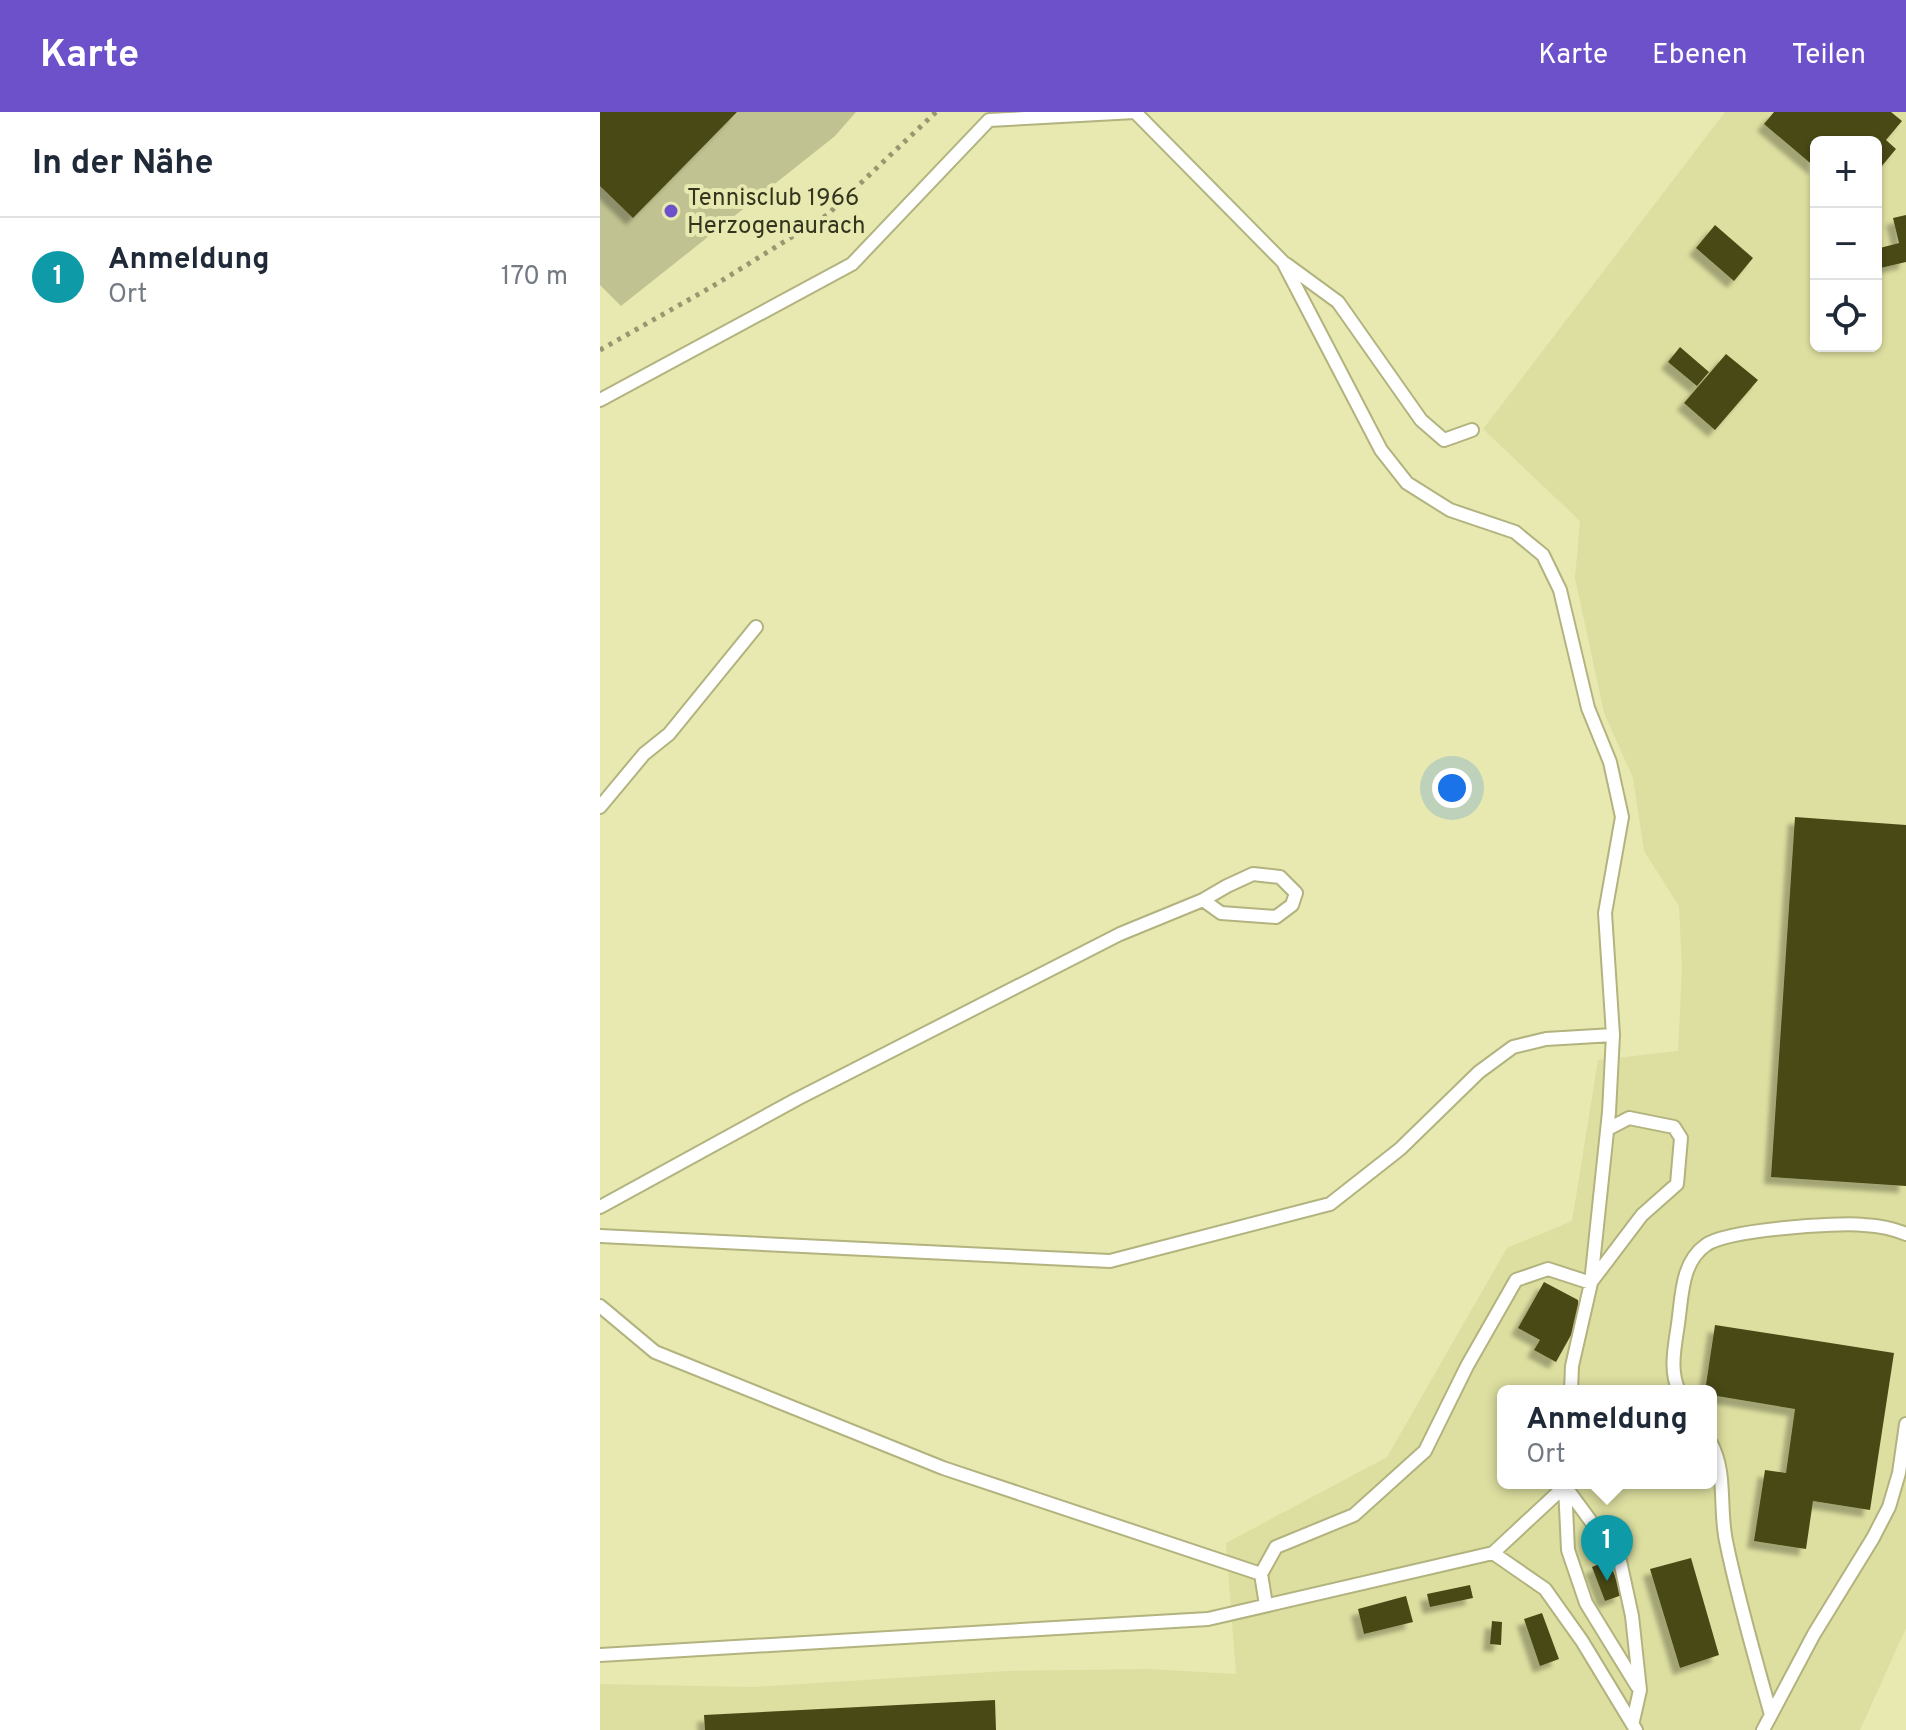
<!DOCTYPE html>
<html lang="de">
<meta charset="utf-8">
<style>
body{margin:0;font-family:Overpass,sans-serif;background:#f6f6f7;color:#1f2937}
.controls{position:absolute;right:24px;top:24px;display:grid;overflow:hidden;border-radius:12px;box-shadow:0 2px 6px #0004}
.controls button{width:72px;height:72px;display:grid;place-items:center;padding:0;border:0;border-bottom:2px solid #e0e1e3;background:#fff;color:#1f2937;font:40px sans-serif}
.you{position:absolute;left:852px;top:676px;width:28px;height:28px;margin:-20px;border:6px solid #fff;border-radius:50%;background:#1a73e8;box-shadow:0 0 0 12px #1a73e833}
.badge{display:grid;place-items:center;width:52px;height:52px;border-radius:50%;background:#6d51ca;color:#fff;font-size:26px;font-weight:700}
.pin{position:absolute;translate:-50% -66px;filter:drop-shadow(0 2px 4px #0008)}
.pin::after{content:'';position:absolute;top:42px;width:28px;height:24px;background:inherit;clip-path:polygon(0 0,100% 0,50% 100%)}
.popup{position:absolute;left:897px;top:1273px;width:220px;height:104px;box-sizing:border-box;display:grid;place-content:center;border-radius:12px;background:#fff;filter:drop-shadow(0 2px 6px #0005);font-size:26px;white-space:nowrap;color:#747a83}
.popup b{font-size:30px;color:#1f2937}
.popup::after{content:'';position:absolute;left:50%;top:100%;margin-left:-16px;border:16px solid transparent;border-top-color:#fff}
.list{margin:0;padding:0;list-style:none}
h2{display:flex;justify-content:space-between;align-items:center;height:104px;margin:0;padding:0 32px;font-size:34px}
h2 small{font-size:26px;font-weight:400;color:#747a83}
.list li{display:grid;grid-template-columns:52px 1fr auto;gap:24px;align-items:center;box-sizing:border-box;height:120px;padding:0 32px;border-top:2px solid #e0e1e3}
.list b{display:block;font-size:30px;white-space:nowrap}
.list p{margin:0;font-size:26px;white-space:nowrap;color:#747a83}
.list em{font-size:26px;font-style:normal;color:#747a83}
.icon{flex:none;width:44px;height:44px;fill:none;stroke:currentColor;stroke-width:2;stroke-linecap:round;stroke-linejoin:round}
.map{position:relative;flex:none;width:1306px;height:1618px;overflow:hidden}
header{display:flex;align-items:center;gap:48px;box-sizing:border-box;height:112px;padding:0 40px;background:#6d51ca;color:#fff}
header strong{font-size:38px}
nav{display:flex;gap:44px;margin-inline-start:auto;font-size:28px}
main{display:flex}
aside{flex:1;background:#fff}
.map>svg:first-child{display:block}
.built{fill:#dddfa0;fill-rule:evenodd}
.green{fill:#c0c291}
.building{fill:#4a4a16;filter:url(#shadow)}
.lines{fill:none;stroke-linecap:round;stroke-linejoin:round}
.service-casing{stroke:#b2b37e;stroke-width:16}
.path{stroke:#97986f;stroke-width:5;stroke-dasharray:4 6;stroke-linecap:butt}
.service{stroke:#fff;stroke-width:12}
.poi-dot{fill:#6d51ca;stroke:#e7e9b1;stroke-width:3}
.labels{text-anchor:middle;stroke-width:8;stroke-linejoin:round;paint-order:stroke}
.poi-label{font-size:24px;fill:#34351f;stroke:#e7e9b1;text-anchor:start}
</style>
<header>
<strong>Karte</strong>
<nav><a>Karte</a><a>Ebenen</a><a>Teilen</a></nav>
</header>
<main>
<aside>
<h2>In der Nähe<small></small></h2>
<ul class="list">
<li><span class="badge" style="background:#0f9aa8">1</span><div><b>Anmeldung</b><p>Ort</p></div><em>170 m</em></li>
</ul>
</aside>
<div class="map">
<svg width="1306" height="1618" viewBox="0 0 1306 1618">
<defs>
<filter id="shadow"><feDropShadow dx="-7" dy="7" stdDeviation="2" flood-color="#0004"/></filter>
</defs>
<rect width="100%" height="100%" fill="#e7e9b1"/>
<path class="built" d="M1125,0H1306V1516L1260,1618H0V1572L153,1575L406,1559L548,1557L636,1562L626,1431L787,1345L907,1136L972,1109L998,948L1078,939L1082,857L1079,794L1044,739L1033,666L1004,601L975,466L980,409L883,317ZM1216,30H1276V234H1216ZM903,1279H1111V1371H903Z"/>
<path class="green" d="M0,0H256L235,24L21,194L0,173Z"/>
<path class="building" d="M0,0H137L33,106L0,74Z
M1174,0H1291L1302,9L1286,28L1296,37L1276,61V30H1216V56L1164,12Z
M1306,103V150L1276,157V137L1299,131L1293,106Z
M1115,113L1153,146L1134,169L1096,136Z
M1080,235L1109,260L1097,274L1068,250Z
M1126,242L1158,268L1115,318L1084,291Z
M1195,705L1306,713V1074L1171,1065Z
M944,1170L978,1188L980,1207L956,1250L934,1238L940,1228L918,1216Z
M1115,1213L1294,1241L1270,1398L1213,1389L1206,1437L1154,1429L1165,1358L1186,1361L1195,1297L1111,1283V1279H1105Z
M1091,1446L1119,1543L1080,1556L1050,1457Z
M1009,1448L1022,1483L1005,1489L992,1455Z
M870,1473L873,1486L830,1495L827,1482Z
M806,1484L813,1510L764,1522L758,1497Z
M942,1501L959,1547L940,1554L924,1507Z
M892,1509L902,1510L901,1533L890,1532Z
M395,1588L396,1618H105L104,1603Z"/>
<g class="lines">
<g class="service-casing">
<path id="service" d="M686,152L738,190L821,308L844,328L872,318
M0,288L252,152L389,8L535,0L683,150L781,338L807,371L850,398L915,420L943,443L960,478L988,596L1010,650L1022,705L1005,801L1013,923L1009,1000L991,1171L972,1254L971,1279
M0,695L44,642L69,622L156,515
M0,1095L197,987L520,822L603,788L627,774L653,762L680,765L696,781L692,793L676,805L621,801L603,788
M0,1124L510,1149L730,1092L800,1037L879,960L913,935L946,927L1013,923
M992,1169L1042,1103L1077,1072L1081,1026L1074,1015L1029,1006L1008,1017
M0,1194L55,1240L343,1356L661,1462
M1079,1279C1069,1258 1075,1234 1078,1212C1082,1185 1081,1150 1106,1133C1126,1118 1237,1110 1264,1113C1280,1114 1292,1116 1306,1122
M1111,1331C1127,1361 1119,1396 1126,1429C1138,1488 1155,1545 1171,1603
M965,1374L1020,1449L1032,1504L1040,1578L1033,1609
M965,1374L968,1438L986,1491L1037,1574
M893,1441L945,1477L982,1529L1036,1618
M666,1493L661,1462L676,1435L754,1403L825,1339L867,1254L916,1168L948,1157L991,1171
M0,1543L608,1507L893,1441L965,1374
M1163,1618L1214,1522L1273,1426L1289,1395L1299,1361L1306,1312"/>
</g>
<path class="path" d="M0,238L113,174L227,103L336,0"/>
<use href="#service" class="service"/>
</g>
<circle class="poi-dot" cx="71" cy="99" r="8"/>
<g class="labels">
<g class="poi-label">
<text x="87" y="93">Tennisclub 1966<tspan x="87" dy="28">Herzogenaurach</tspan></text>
</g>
</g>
</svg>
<div class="controls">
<button>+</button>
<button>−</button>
<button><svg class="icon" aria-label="locate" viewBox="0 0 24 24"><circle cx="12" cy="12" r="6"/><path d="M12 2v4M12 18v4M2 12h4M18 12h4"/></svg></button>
</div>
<div class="you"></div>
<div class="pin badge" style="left:1007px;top:1469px;background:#0f9aa8">1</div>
<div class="popup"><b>Anmeldung</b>Ort</div>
</div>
</main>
